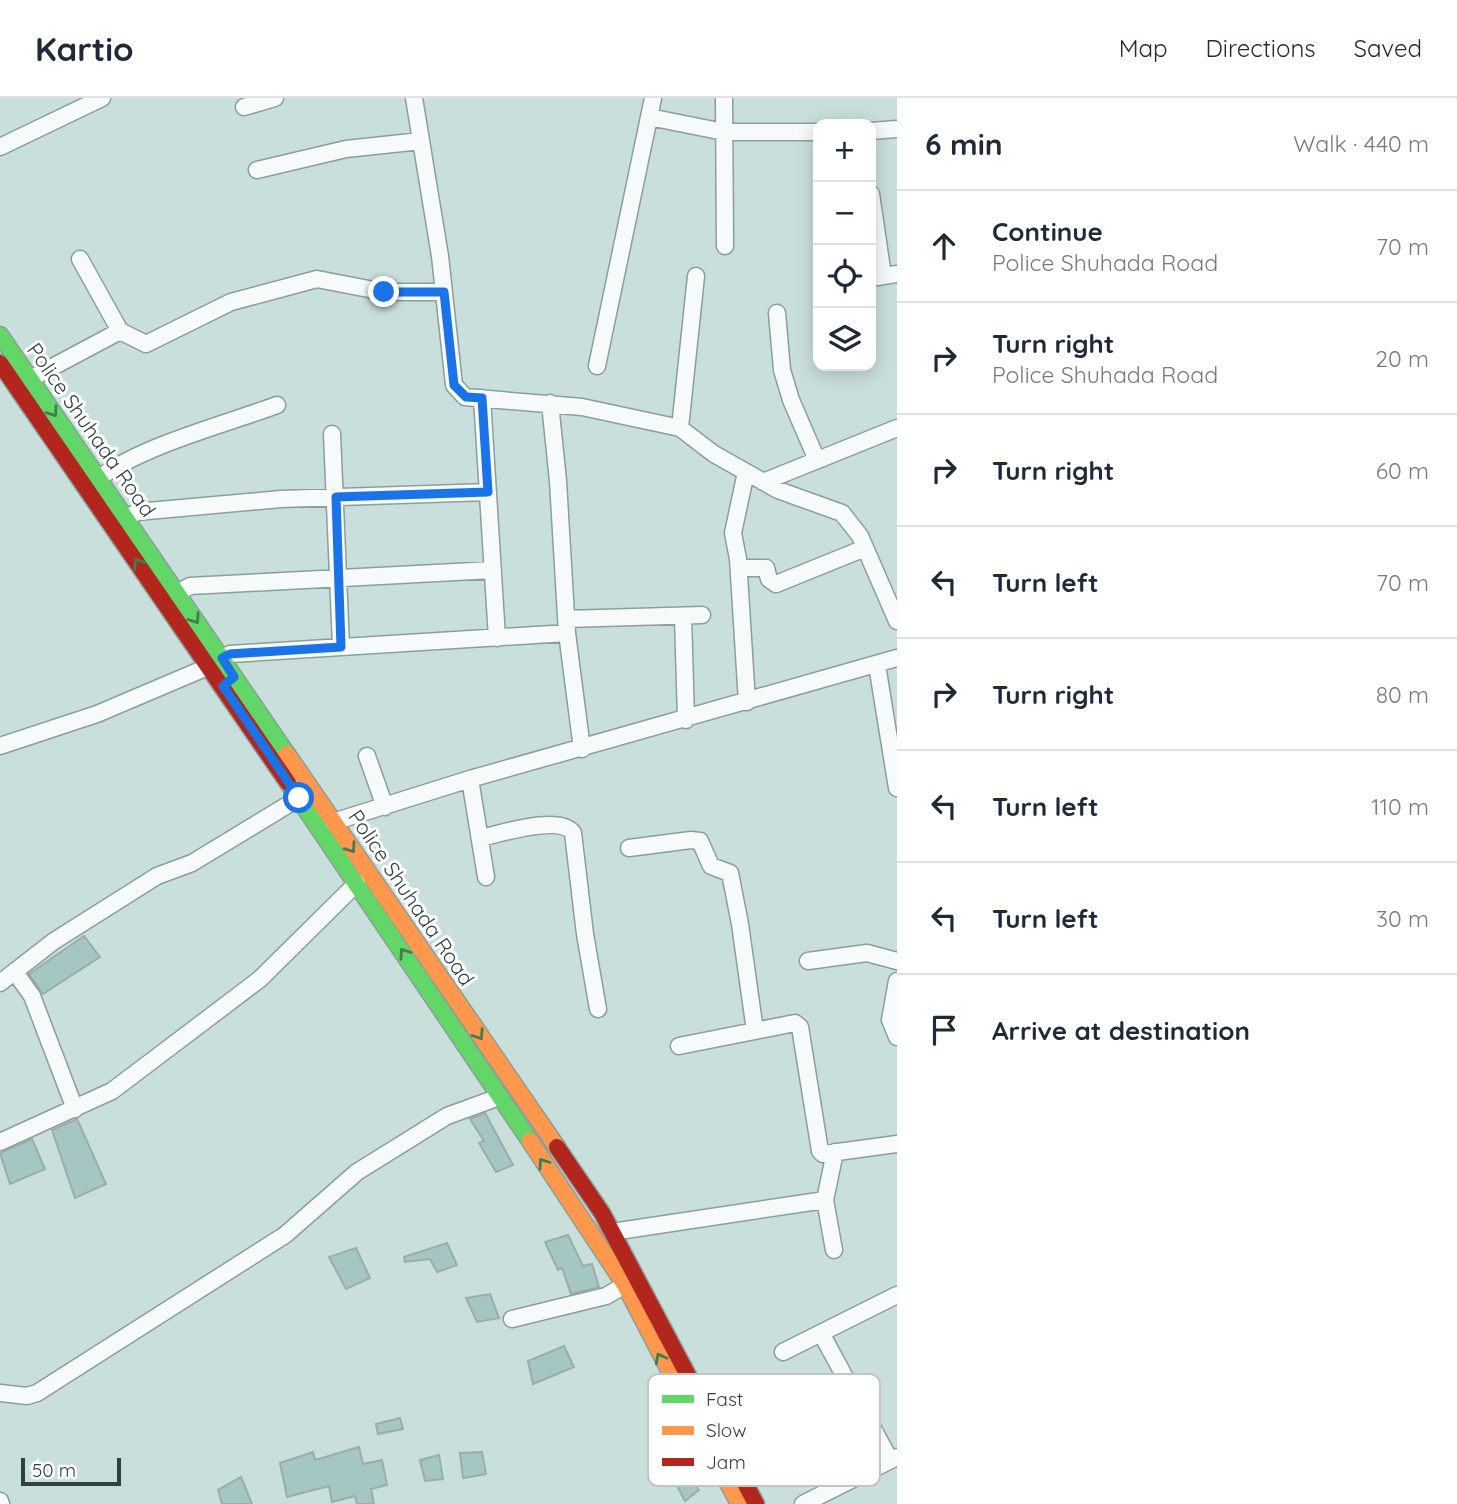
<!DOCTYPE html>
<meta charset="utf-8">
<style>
body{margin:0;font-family:Quicksand,sans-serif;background:#f6f6f7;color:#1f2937}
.controls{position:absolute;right:21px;top:21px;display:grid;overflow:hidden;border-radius:14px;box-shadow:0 4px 18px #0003}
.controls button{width:63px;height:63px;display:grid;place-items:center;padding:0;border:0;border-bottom:2px solid #e0e1e3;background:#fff;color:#1f2937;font:35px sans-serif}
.scale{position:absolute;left:21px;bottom:18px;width:100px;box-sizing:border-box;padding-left:7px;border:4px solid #30403e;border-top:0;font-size:19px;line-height:24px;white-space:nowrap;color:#30403e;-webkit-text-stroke:5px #fff;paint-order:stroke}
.stop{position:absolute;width:21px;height:21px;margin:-16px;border:5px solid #1a73e8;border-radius:50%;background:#fff}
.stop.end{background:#1a73e8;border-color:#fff;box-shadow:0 2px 7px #0008}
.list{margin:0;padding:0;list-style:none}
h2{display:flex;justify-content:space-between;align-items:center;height:91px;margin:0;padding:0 28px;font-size:30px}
h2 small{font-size:23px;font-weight:400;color:#747a83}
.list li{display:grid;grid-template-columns:46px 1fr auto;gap:21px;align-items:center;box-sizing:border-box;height:112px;padding:0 28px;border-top:2px solid #e0e1e3}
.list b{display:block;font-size:26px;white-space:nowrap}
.list p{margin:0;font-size:23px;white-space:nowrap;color:#747a83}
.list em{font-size:23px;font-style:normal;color:#747a83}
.icon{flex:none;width:38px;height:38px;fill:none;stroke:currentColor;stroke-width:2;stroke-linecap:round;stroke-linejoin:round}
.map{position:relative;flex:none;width:897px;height:1406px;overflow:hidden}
header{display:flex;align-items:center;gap:42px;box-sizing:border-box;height:98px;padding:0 35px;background:#fff;border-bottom:2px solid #e0e1e3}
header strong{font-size:33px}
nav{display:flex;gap:38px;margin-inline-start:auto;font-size:24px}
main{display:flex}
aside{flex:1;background:#fff}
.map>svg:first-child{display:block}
.building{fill:#a4c7c3;stroke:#9bacaa;stroke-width:2}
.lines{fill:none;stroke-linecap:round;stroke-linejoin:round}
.street-casing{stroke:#8c9e9b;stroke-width:19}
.fast-casing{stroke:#8c9e9b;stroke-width:19}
.slow-casing{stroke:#8c9e9b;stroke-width:19}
.jam-casing{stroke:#8c9e9b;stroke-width:19}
.street{stroke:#f7fafa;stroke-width:16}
.fast{stroke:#63d668;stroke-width:16}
.slow{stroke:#ff974d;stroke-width:16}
.jam{stroke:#b3261e;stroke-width:16}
.oneway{stroke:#447c4f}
.route{stroke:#1a73e8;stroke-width:9}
.labels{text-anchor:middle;stroke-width:6;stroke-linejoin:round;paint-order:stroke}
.street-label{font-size:21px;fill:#30403e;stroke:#fff}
.key{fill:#fff;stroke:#c1c6c5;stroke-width:2}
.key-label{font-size:19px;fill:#30403e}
</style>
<header>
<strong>Kartio</strong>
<nav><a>Map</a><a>Directions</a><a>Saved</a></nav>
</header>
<main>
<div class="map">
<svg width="897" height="1406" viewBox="0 0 897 1406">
<rect width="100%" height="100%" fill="#c9dfdc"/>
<path class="building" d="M84,838L100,859L43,896L29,876Z
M485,1015L513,1067L496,1074L479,1045L484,1043L470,1021Z
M77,1021L106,1086L75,1100L52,1032Z
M32,1041L45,1071L10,1086L0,1055Z
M568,1137L583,1168L592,1166L599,1189L571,1196L562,1170L558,1172L545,1144Z
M447,1145L457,1167L437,1174L430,1161L405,1164L404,1159Z
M356,1150L370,1180L346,1191L329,1159Z
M490,1196L499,1220L477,1224L466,1200Z
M564,1248L574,1269L533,1286L528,1263Z
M400,1320L403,1331L378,1336L376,1326Z
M359,1349L363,1366L382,1362L387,1387L371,1391L374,1406H357L355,1398L332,1404L329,1388L287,1399L280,1365L313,1354L315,1362Z
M690,1353L703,1377L693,1383L699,1392L685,1403L664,1363Z
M482,1354L486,1376L463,1380L460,1355Z
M439,1357L443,1381L425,1383L420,1362Z
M241,1379L252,1406H222L218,1392Z"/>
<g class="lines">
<g class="street-casing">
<path id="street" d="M414,0L440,158L454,287L465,299L582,309L680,330L714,356L778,392L842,415L860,438L897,523
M724,0L725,148
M244,9L275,0
M649,19L724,34H818
M871,33L897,31
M0,49L102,0
M257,72L346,51L421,43
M871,96L883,178
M80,161L120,233L146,246L231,204L317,181L384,194H444
M871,180L897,176
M777,215L782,272L791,302L817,362
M597,268L653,0
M30,281L120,233
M482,300L497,540
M550,305L558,383L567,535L582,651
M680,330L696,178
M332,336L341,549
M746,374L733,435L738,461L747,604
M99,380C144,347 223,327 277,307
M763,384L897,330
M127,420L137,414L281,401L488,394
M739,470H766L769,481L776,486L865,450
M178,495L190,488L493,472
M683,518L686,622
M566,521L702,517
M222,560L230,556L567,535
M877,567L897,690
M0,648L97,616L210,568
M367,658L385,709
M470,681L486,779
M333,724L470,681L897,560
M480,740C500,736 560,716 573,735L585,836L598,911
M629,750L691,742L700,743L711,768L730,775L740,826L755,933
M808,863L867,855L897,863
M15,874L32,898L75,1011
M897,883L890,922L897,939
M0,885L54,843L157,778L192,765L299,700
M679,948L795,925L800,929L820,1053L823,1056L897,1046
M0,1044L112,993L260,881L357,785
M612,1134L825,1102
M834,1152L825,1102L835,1054
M512,1221L606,1198L632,1183
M821,1235L890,1362
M783,1254L897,1197
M0,1295L27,1298L37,1295L285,1137L357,1074L447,1018L499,999
M0,1403L1,1406
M803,1406L897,1359"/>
</g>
<g class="fast-casing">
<path id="fast" d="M0,237L287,656
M288,685L530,1043"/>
</g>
<g class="slow-casing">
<path id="slow" d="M287,656L557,1049
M530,1043L625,1187L739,1406"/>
</g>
<g class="jam-casing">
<path id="jam" d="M0,265L288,685
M557,1049L602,1115L756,1406"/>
</g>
<use href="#street" class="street"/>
<use href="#fast" class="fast"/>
<use href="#slow" class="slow"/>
<use href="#jam" class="jam"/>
</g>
<defs><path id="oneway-chevron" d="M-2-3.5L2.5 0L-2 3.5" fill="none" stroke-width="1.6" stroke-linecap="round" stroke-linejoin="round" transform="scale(1.75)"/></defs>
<g class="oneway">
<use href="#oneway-chevron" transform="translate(53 314) rotate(55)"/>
<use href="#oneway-chevron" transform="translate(138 465) rotate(-124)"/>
<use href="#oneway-chevron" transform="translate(195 521) rotate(56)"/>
<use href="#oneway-chevron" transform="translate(351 750) rotate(55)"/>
<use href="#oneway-chevron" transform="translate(404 855) rotate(-124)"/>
<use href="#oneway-chevron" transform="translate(479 937) rotate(56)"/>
<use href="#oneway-chevron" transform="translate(543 1065) rotate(-124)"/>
<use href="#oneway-chevron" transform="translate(660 1260) rotate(-118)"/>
</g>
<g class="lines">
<path class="route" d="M299,700L223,588L234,579L222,560L230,556L341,549L336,399L488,394L482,300L466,299L454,287L444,194H384"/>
</g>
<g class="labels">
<g class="street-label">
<text transform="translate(91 332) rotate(55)" y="7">Police Shuhada Road</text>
<text transform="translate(411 800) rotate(56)" y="7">Police Shuhada Road</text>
</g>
</g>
<rect x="648" y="1276" width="232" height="112" rx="10" class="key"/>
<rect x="662" y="1297" width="32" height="8" fill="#63d668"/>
<rect x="662" y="1328" width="32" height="9" fill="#ff974d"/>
<rect x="662" y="1360" width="32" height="8" fill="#b3261e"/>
<g class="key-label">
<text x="706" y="1308">Fast</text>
<text x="706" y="1339">Slow</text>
<text x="706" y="1371">Jam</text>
</g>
</svg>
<div class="controls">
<button>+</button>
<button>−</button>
<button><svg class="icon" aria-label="locate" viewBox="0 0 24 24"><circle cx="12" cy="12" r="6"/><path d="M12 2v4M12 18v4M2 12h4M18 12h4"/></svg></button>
<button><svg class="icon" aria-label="layers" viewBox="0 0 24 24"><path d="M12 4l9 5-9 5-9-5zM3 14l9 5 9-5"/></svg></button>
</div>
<div class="scale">50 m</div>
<div class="stop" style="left:299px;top:700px"></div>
<div class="stop end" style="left:384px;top:194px"></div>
</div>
<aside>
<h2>6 min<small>Walk · 440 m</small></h2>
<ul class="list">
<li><svg class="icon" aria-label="ahead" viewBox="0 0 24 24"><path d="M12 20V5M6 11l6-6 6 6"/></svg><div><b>Continue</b><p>Police Shuhada Road</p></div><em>70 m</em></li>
<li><svg class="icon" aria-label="right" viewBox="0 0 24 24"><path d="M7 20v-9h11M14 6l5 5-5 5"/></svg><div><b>Turn right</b><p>Police Shuhada Road</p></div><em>20 m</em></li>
<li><svg class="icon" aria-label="right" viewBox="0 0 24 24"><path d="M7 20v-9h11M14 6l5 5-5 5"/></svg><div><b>Turn right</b></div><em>60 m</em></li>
<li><svg class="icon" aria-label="left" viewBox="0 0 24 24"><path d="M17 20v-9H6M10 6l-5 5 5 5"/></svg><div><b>Turn left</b></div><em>70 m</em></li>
<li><svg class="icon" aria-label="right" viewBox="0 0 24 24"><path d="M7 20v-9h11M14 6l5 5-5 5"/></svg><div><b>Turn right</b></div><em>80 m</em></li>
<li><svg class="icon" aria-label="left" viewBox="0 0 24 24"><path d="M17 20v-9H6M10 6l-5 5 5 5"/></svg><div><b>Turn left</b></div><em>110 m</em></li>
<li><svg class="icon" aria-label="left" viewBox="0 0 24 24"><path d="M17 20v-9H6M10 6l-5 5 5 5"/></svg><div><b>Turn left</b></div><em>30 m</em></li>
<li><svg class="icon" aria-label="arrive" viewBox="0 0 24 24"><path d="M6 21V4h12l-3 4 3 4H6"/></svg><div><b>Arrive at destination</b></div></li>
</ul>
</aside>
</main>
